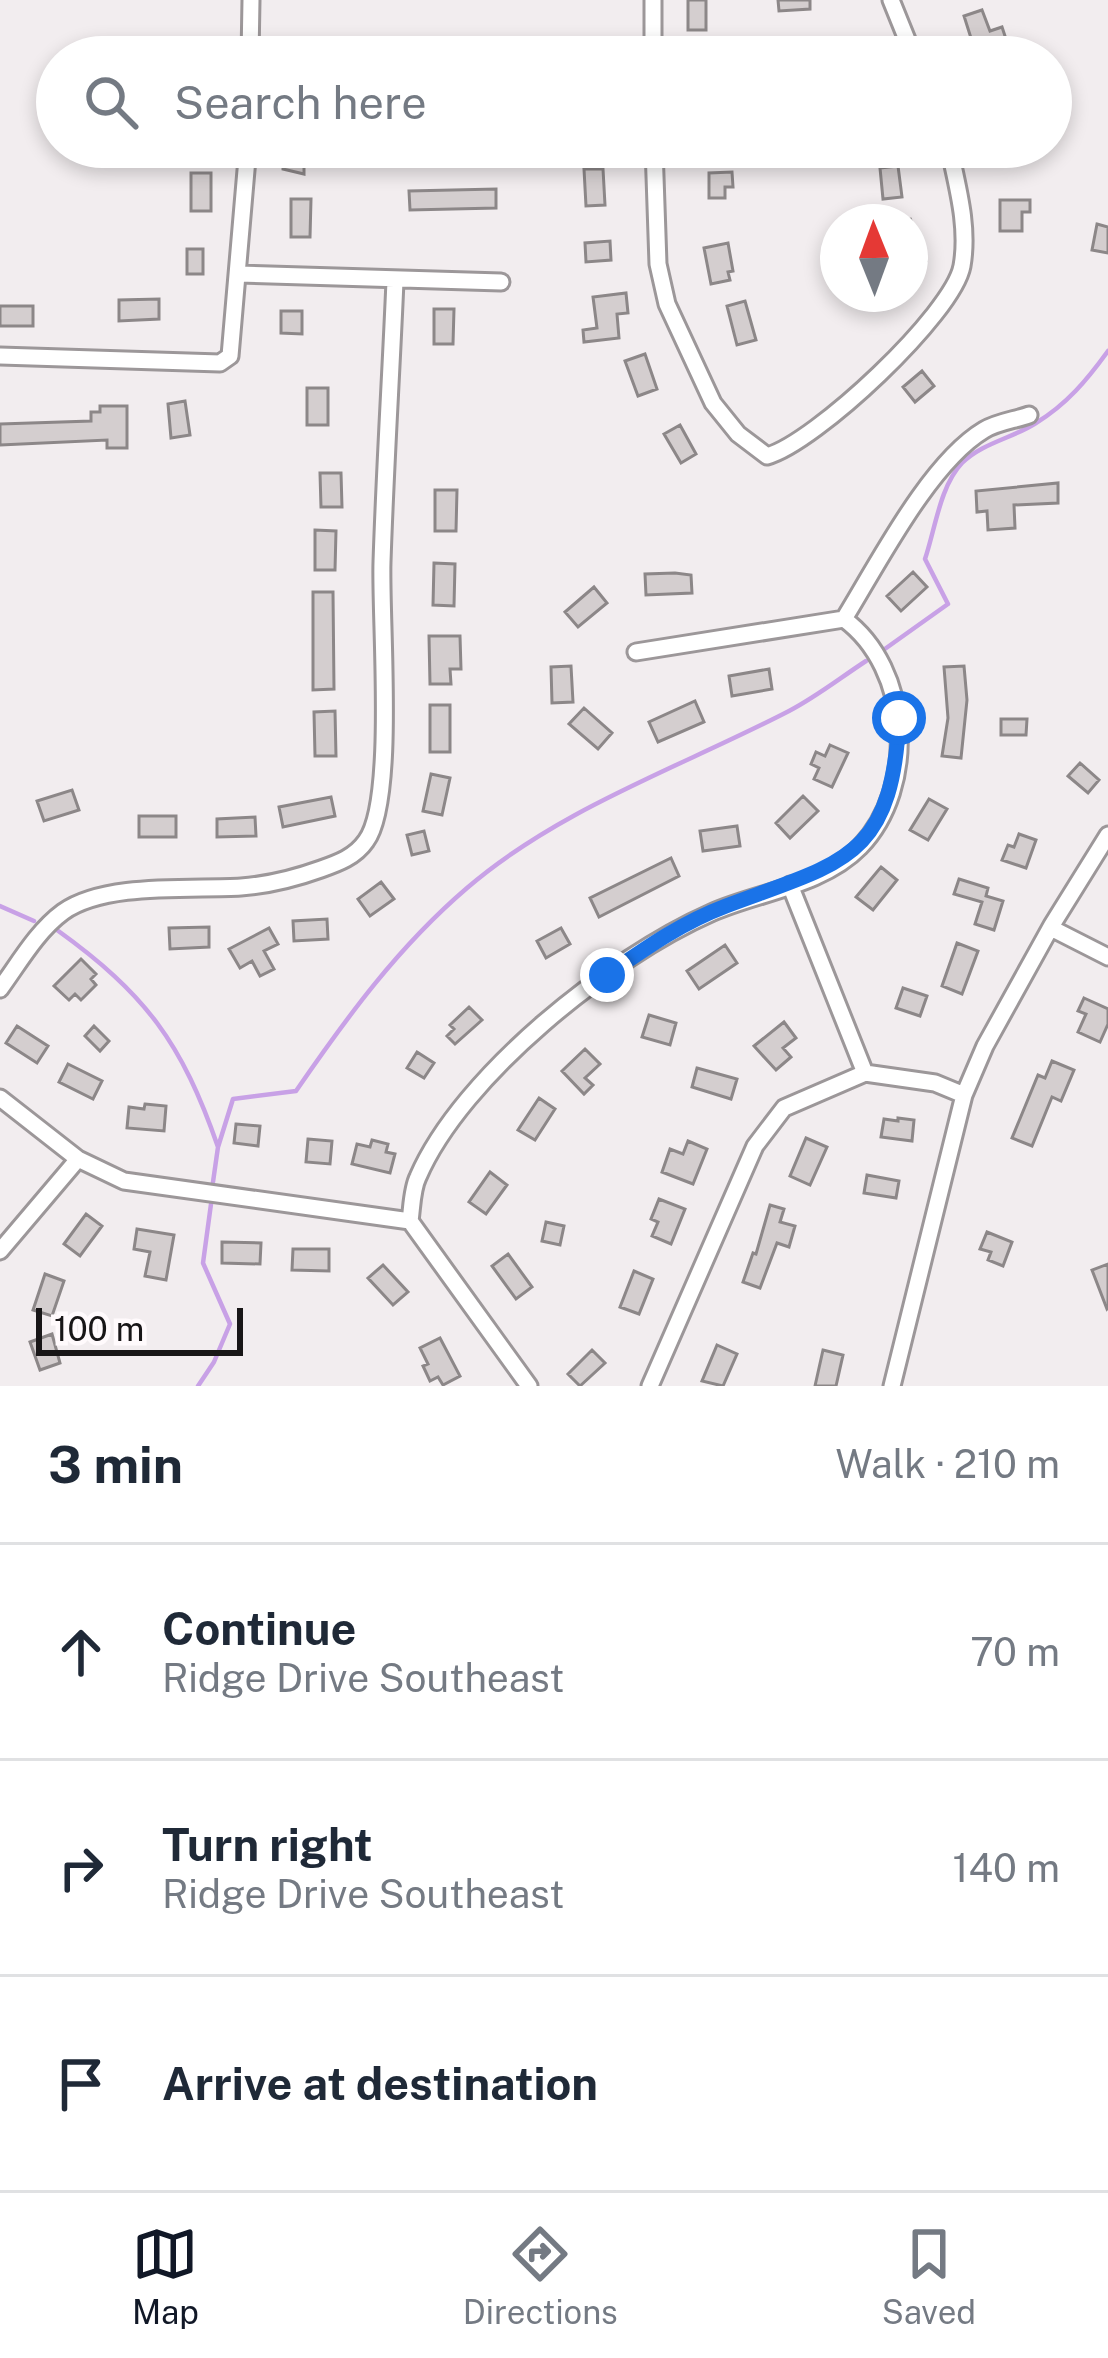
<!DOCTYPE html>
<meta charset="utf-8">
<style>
body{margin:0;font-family:"Public Sans",sans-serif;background:#f2f2f3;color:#1f2937}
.compass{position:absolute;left:820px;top:204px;width:108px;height:108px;border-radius:50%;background:#fff;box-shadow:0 6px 18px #0003;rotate:359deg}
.scale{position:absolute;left:36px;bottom:30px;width:207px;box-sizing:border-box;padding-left:12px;border:6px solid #181617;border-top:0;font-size:33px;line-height:42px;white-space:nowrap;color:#181617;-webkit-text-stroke:9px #fffafc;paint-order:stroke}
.stop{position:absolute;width:36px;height:36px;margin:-27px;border:9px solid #1a73e8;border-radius:50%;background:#fff}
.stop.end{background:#1a73e8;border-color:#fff;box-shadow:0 3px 12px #0008}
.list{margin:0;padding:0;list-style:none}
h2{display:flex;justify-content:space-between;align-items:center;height:156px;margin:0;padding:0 48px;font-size:51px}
h2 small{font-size:39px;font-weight:400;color:#747a83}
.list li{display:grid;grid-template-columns:78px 1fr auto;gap:36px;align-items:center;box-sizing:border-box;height:216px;padding:0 48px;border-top:3px solid #e0e1e3}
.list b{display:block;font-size:45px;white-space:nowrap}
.list p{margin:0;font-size:39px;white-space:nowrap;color:#747a83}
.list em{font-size:39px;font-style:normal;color:#747a83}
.icon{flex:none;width:66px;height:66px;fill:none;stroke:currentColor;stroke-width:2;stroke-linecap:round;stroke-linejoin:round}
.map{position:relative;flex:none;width:1108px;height:1386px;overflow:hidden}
.search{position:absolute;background:#fff;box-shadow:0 6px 18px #0003;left:36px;right:36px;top:36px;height:132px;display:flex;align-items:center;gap:30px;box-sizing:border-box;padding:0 42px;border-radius:66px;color:#747a83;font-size:45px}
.sheet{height:804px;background:#fff}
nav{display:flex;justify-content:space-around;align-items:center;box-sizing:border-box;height:168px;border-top:3px solid #e0e1e3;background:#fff;font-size:33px;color:#747a83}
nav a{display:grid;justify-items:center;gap:6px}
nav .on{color:#111827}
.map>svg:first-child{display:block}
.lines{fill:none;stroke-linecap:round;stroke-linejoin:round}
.stream{stroke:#c8a1e6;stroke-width:4.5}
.building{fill:#d4cecf;stroke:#8c8788;stroke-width:3}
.street-casing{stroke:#9c9799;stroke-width:21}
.street{stroke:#fff;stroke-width:15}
.route{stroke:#1a73e8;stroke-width:15}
</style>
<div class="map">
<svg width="1108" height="1386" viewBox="0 0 1108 1386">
<rect width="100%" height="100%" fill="#f2edef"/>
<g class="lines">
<path class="stream" d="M882,651L948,604L925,559C935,530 940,486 962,463C982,443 1013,438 1036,423C1067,404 1087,380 1108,351
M0,906L34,921
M57,930C146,994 182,1043 218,1147
M213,1182L218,1147L233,1099L296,1091C347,1017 398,947 467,888C560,808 681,767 789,711C816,697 840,678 866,661
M198,1386L214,1362L230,1324L203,1263L211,1204"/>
</g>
<path class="building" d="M688,0H706V30H688Z
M778,0H810V9L779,11Z
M982,10L990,31L1002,27L1007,42L996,45L1000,57H977L964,16Z
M876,45L878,57H843L842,51Z
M283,147H304V174L283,169Z
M898,166L902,197L883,199L880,168Z
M584,169H603L605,205L586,206Z
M732,172L733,187H725V198H709V173Z
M191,173H211V211H191Z
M496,189V208L410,210L409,191Z
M291,199H311L310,237H291Z
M1000,200H1030V212H1022V231H1000Z
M910,218L926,261L910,266Z
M1097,224L1108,227V253L1092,250Z
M610,241L611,260L586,262L585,243Z
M728,243L733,271L728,272L730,280L711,284L704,248Z
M187,249H203V274H187Z
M626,293L628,313L617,314L619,338L584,342L583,330L597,328L593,297Z
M159,299V319L119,321V300Z
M745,301L756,340L737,345L727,306Z
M0,306H33V326H0Z
M434,309H454L453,344H434Z
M281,311H302V334L281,333Z
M645,354L657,389L638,396L625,361Z
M922,371L934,386L915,402L903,387Z
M307,388H328V425H307Z
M185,401L190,435L171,438L168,404Z
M100,406H127V448H107V440L0,445V424L91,421V412H100Z
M680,425L696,454L681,463L664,434Z
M320,473H341L342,507H321Z
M1058,483V503L1014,505L1015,528L988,530L987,511L977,512L976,491Z
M435,490H457L456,531H435Z
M315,530L336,531L335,570H315Z
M434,563L455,564L454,606L433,605Z
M913,572L927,587L901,611L887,596Z
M675,573L691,575L692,593L646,595L645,574Z
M594,587L607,603L578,627L565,612Z
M313,592H333L334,689L313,690Z
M429,636H460L461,669H450L451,684H430Z
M571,666L573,702L552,703L551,667Z
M964,666L967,700L961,758L942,756L948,718L944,667Z
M769,669L772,689L732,696L729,676Z
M695,701L704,722L658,742L649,722Z
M430,705H450V752H430Z
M584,708L612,733L598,749L569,724Z
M335,711L336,756H315L314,712Z
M1001,719H1027L1026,735H1001Z
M830,745L848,753L832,787L814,779L819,768L811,764L816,752L825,756Z
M1080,763L1099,780L1088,793L1068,776Z
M431,774L450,778L442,815L423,811Z
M72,790L79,810L44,821L37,801Z
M803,796L818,811L790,838L776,823Z
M331,797L335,816L283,827L279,807Z
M929,799L947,809L928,840L910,830Z
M139,816H176V837H139Z
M255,817L256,836L217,837V819Z
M737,826L740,846L703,851L700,831Z
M424,831L429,851L412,855L407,835Z
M1019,834L1036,840L1026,868L1002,860L1008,845L1014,847Z
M671,858L679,876L599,917L590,898Z
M881,867L897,880L873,910L856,897Z
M959,879L988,888L986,896L1003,901L994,930L975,924L982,902L954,894Z
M381,882L394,899L370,916L358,899Z
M327,919L328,939L294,941L293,921Z
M209,927V947L170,949L169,928Z
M269,928L278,944L264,951L274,969L260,976L252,961L240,968L229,949Z
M561,928L570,944L546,958L537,941Z
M957,943L978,951L962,994L942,986Z
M725,945L737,963L699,989L687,971Z
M81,959L96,974L91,979L96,985L81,1000L75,994L69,1000L54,986Z
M903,988L927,996L920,1016L896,1008Z
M1084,998L1108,1009V1024L1100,1042L1078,1032L1086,1014L1078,1011Z
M469,1007L482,1020L455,1044L447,1036L454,1029L450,1025Z
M649,1015L676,1023L670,1045L642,1037Z
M784,1022L796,1038L783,1048L791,1057L776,1070L754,1046Z
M17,1026L48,1046L37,1063L6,1043Z
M94,1026L109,1041L100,1051L85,1036Z
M585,1049L600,1064L585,1078L593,1085L584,1094L562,1071Z
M417,1052L434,1063L424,1078L407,1068Z
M1052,1061L1074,1070L1061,1101L1052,1097L1032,1146L1012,1138L1038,1075L1045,1078Z
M68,1064L102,1081L93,1099L59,1082Z
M697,1068L737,1079L731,1099L692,1087Z
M539,1098L555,1109L535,1140L518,1130Z
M145,1104L166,1106L164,1131L127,1128L129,1107L144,1109Z
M898,1118L914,1120L912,1141L881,1137L884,1119L898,1121Z
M236,1124L260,1126L258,1146L234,1143Z
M806,1138L827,1147L810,1185L790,1176Z
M308,1139L332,1141L330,1164L306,1162Z
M372,1140L388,1144L386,1152L395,1154L390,1173L352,1164L357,1144L370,1147Z
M688,1141L707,1149L693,1184L662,1172L670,1149L683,1154Z
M490,1172L507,1185L486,1214L469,1202Z
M867,1175L899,1181L896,1198L864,1193Z
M659,1199L685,1209L671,1244L652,1236L658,1222L651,1219Z
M770,1205L784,1209L780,1222L795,1226L789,1247L777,1243L760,1288L743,1282L753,1253L756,1254Z
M86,1214L102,1226L80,1256L64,1244Z
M546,1222L564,1226L560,1245L542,1241Z
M137,1229L174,1235L166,1280L145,1276L150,1252L134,1249Z
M987,1232L1012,1242L1003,1266L988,1260L991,1252L980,1249Z
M222,1242L261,1243L260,1264L222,1263Z
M293,1249H329V1271L292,1270Z
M508,1254L532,1287L516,1299L492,1266Z
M1108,1264V1308L1107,1309L1092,1270Z
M383,1265L408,1292L393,1305L368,1278Z
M634,1271L653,1279L639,1314L620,1307Z
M45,1274L64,1281L52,1316L33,1310Z
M52,1334L60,1363L40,1370L30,1342Z
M440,1338L460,1376L443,1385L438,1377L430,1381L423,1366L428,1364L420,1348Z
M717,1345L737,1354L723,1386L702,1381Z
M592,1350L605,1363L580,1386L568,1374Z
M823,1350L843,1355L836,1386H815Z"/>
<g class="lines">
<g class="street-casing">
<path id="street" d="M653,0V57
M891,0L914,57
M250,57L251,0
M654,147L658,264L667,304L713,403L738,434L767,456C815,443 953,314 962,266C969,226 957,186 949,147
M239,274L501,282
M0,356L220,363L230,356L248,147
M844,619C878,564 929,463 984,430C997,422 1015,420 1029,415
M636,652L844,619
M790,885L865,1073
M1051,928L1108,957
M0,989C19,963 37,931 63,912C105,882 192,890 241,887C268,885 296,878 321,869C338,863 355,857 366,841C396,801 380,619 382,562C385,469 391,375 395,281
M0,1098L78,1159L124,1181L410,1221L529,1386
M410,1221C412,1207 412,1189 418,1177C462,1075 611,957 711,913C758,892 822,886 860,847C918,787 911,668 844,619
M0,1251L78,1159
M650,1386L755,1146L784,1108L865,1073L935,1083L964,1095
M892,1386L964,1095L985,1046L1052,925L1108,835"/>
</g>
<use href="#street" class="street"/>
</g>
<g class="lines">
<path class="route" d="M607,975C646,948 681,923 726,906C843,862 892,860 899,718"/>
</g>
</svg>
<svg class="compass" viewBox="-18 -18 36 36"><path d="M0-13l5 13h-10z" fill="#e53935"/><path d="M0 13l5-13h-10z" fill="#747a83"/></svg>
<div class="scale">100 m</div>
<div class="stop" style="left:899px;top:718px"></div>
<div class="stop end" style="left:607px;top:975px"></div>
<div class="search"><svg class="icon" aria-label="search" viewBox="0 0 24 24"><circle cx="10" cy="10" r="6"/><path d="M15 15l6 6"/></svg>Search here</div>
</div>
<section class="sheet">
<h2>3 min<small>Walk · 210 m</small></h2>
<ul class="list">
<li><svg class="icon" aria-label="ahead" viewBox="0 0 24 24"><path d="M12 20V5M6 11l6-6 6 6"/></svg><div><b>Continue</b><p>Ridge Drive Southeast</p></div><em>70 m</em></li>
<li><svg class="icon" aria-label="right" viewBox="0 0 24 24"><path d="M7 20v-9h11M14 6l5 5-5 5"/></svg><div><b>Turn right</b><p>Ridge Drive Southeast</p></div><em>140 m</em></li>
<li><svg class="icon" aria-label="arrive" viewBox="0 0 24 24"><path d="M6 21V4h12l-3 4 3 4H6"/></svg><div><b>Arrive at destination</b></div></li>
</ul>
</section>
<nav>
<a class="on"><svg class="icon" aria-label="map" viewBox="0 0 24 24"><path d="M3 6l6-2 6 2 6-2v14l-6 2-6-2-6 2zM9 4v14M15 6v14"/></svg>Map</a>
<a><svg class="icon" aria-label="directions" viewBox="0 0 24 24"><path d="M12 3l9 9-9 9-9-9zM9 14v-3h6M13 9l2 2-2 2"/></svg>Directions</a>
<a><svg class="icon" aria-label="saved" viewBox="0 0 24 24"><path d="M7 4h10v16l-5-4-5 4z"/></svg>Saved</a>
</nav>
